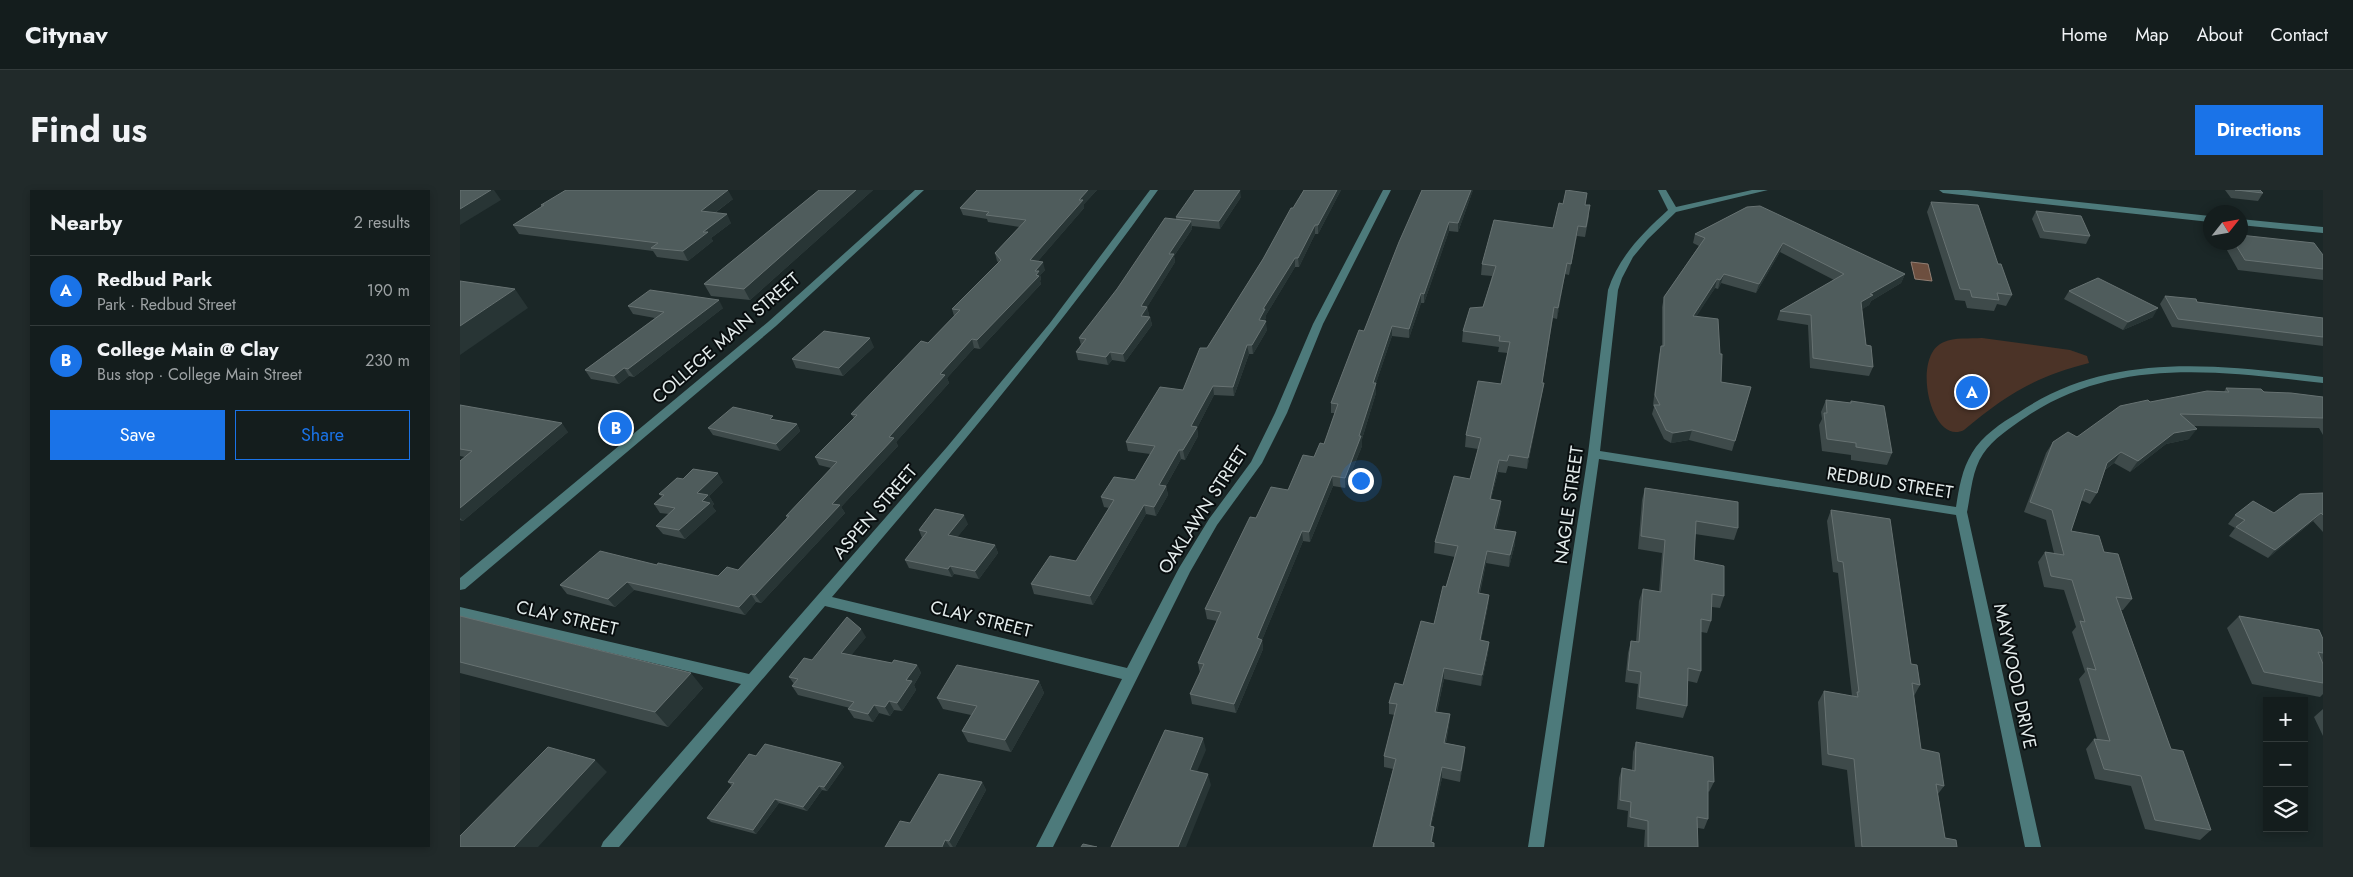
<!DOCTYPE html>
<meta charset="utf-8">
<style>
body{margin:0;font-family:Jost,sans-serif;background:#212a2a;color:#f1f3f6}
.controls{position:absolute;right:15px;bottom:15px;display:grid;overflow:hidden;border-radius:0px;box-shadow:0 2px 8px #0003}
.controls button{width:45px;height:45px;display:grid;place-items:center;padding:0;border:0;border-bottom:1px solid #333b3b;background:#141d1d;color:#f1f3f6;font:25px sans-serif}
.compass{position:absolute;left:1743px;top:15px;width:45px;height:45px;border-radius:50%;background:#141d1d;box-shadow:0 2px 8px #0003;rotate:59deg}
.you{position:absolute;left:900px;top:290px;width:18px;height:18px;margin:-12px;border:4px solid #fff;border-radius:50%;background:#1a73e8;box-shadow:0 0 0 8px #1a73e833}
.badge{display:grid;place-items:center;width:32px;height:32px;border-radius:50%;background:#1a73e8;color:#fff;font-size:16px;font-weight:700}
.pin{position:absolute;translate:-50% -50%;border:2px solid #fff;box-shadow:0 1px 5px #0006}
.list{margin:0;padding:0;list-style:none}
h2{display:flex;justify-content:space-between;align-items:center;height:65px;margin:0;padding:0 20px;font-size:21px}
h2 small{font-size:16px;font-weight:400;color:#9da2a4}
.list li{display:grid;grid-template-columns:32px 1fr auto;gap:15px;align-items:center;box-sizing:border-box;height:70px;padding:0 20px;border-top:1px solid #333b3b}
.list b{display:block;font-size:19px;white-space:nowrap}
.list p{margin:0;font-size:16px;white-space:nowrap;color:#9da2a4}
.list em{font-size:16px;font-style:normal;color:#9da2a4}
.actions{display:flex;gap:10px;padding:15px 20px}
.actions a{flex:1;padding:11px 0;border:1px solid #1a73e8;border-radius:0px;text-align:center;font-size:18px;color:#1a73e8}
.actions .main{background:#1a73e8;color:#fff}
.icon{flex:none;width:28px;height:28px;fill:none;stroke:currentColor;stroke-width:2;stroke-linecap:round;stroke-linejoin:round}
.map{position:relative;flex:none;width:1863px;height:657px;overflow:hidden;border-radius:0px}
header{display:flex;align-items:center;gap:30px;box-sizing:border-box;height:70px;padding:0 25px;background:#141d1d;border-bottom:1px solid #333b3b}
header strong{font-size:24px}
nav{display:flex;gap:28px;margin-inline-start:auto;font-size:18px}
.intro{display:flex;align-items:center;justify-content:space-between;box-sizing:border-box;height:120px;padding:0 30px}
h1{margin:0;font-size:35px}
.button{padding:12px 22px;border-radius:0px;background:#1a73e8;color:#fff;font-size:18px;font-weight:700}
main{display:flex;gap:30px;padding:0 30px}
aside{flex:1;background:#141d1d;border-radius:0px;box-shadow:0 2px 8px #0003}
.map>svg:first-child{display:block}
.green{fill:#4b3327}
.water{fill:#6d4f3f;stroke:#917e73}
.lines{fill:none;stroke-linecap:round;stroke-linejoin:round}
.minor{fill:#4d7a7b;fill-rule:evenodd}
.wall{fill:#3e4a4a}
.shaded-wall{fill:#283535}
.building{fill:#4f5c5c;stroke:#677272}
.labels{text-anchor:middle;stroke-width:4;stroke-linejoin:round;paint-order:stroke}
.street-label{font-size:18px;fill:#e4ecec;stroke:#090e0f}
</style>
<header>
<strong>Citynav</strong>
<nav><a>Home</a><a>Map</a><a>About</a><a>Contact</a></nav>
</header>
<div class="intro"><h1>Find us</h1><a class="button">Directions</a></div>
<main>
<aside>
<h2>Nearby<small>2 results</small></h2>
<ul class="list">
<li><span class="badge">A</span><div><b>Redbud Park</b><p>Park · Redbud Street</p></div><em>190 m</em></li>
<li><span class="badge">B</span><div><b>College Main @ Clay</b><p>Bus stop · College Main Street</p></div><em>230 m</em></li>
</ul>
<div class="actions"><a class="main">Save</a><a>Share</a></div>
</aside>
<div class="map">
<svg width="1863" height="657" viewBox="0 0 1863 657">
<rect width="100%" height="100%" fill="#1b2727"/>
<path class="green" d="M1522,148L1610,160L1627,166L1629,173C1575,187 1547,204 1504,240C1471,257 1450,165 1484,152C1494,147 1511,149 1522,148Z"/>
<path class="water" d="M1451,72L1468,74L1472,91L1455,89Z"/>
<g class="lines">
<path class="minor" d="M455,0H464L316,136L5,399L0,400V388L308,132Z
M690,0H698C597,142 485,275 372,407L667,478L719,378L749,329L791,272L815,223L853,134L923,0H931L863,134L827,223L802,273L757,335L730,382L593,657H576L662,489L365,416L159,657H141L143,652L281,494L0,427V417L289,484L487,257L590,133Z
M1198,0H1206L1216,17L1292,0H1308L1216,22L1188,49L1173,67L1162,88L1158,100L1140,261L1496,317C1499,298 1502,279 1512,263C1522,246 1541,233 1558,223C1650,160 1758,175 1863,187V193C1761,181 1655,166 1566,227C1551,237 1533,249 1523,264C1512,280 1511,303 1507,322L1581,657H1565L1496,325L1139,269L1084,657H1068L1128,264L1148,100C1159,66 1183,43 1208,20Z
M1479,0H1507L1750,26V32L1483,3Z
M1780,29L1863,37V43L1780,35Z"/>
</g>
<path class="wall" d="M359,0H413L290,110L251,106L244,94Z
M517,0H637L624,14V18L578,71L585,80L580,85L581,89L580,91L581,94L520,159L514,158L487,188L489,193L436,252L438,256L381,317L385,323L301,413L296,412L285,425L174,400L155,417L107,404L100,395L197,375L258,386L278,380L327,328L326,326L371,278L359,275L355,267L394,228L391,224L468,153L494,126L492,119L539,73L537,71L535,63L560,37L528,32L527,29L503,25L500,18Z
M844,0H881L858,44H855L839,77H835L806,125V128L804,131L807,140L793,164H789L774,206L754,205L737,238L738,246L725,270L721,269L706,296L708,305L696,326L686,324L633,415L574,404L571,394L616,371L649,318L644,317L641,307L675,290L690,264L668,261L666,252L723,200L747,158L803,69Z
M1013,0L998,42L989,41L964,113H961L949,148L932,146L916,193V203L902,249V256L885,298L873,296L850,352L843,351L802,450L803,459L776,523L732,514L730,504L740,483L738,473L757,431L747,429L745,419L796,328L828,300L864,254L875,223H871V213L904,141Z
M1765,0H1800L1803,3L1798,11L1771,8Z
M781,7L760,39L732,36V39L714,66L715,72L687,117L689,125L688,127H690L692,135L665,172L652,170L648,175L618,170L616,162L621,155L619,148L716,30V27Z
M273,9L255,23L271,33L251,48L253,51L228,71L197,67L193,61L59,44L53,35L82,17L81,15Z
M1471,12L1538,74L1552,105L1546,116L1537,114L1534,121L1507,118L1505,111L1495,110L1467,22Z
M1125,15L1129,26L1125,47L1117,46L1109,85L1105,84L1097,129L1093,128L1082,193H1084L1082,204L1067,279L1048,276L1046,283L1038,282L1031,309L1041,311L1040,323L1036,339L1055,354L1049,377L1026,373L1020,403L1029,405L1028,416L1021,450L1029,452L1028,463L1021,496L984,489L977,522L990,524L989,535L986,553L1005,557L1004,568L1000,592L982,588L971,636L974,637L972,652L974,653V657H913L933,579L924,577V566L935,525L929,524V513L943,495L974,434L986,397L995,367L974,363L975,352L1010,289L1018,259L1005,257L1006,245L1041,194L1048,163L1038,162L1039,157L1002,152L1003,141L1023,117L1032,86L1021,85L1022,74L1093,38Z
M1287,17L1445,84L1441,93L1411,111L1409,115L1402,119L1406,155L1413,177L1409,186L1350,178L1348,135L1317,130L1320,121L1374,90L1320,62L1296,103L1261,93L1258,99L1255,98L1236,126L1261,192L1291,197L1272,261L1229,250L1211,253L1204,249L1192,224L1194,217L1193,215L1199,165L1202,156V117L1204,107L1239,56L1233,53L1235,44Z
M1576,21L1630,46L1626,54L1580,48L1572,29Z
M1763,52H1780L1863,65V90L1778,80L1763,53Z
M1609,101L1693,127L1663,140L1604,109Z
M1705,106L1737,112L1863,128V156L1712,137L1700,114Z
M168,116L263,118L174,187L169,186L159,194L131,189L125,180L195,128L173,124Z
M414,157L383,186L336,178L332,169Z
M1766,198L1863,207V245L1859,238L1733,236L1729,249L1706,254L1670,282L1654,273L1645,280L1637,303L1630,314L1621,310L1611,341L1644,362L1672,409L1663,420H1661L1711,559L1751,640L1740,650L1685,639L1671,596L1635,589L1626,559L1634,549H1637L1619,489L1625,482L1612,442L1616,437L1604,400L1584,397L1578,372L1585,362L1594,363L1586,330L1564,322L1586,263L1593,252L1617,247L1690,212L1764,202Z
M1366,210L1390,213L1391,211L1432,263L1427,275L1391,270V265L1362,261L1359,235L1362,229L1361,222Z
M0,215L108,242L3,331L0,330V271L5,267L0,266Z
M315,230L337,234L340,241L320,261L253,245L248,238Z
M223,289L263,292L249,306L254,314L252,316L256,321L225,349L203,344L196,336L209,324L200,323L194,314L202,307L199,304Z
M1185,298L1278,338L1274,350L1235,344L1234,370L1264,406L1260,418L1252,417L1251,431L1247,443L1241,442V481L1237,493L1228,491L1227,516L1223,528L1176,519L1178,494L1165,492L1168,463L1171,451L1176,452L1179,411L1183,399L1199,402L1202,363L1178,359L1182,310Z
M1863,303V342L1853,331L1808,368L1769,346L1775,338L1768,334L1775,325L1814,323Z
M1371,320L1451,474L1460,495L1454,506L1461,559L1484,596L1478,604L1485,648L1497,657H1395L1387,580L1362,575L1358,512L1364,501L1392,506L1378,383L1373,382L1367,331Z
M508,334L497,347L535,355L538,363L519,389L494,384L492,387L449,378L445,370L462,348L459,340Z
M0,426L243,498L208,537L0,483Z
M1779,426L1863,449V504L1860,507L1792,494L1767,438Z
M406,447L391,465L432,473L457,475L461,483L454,495L456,500L442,521L434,520L430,526L419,523L413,532L394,528L388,519L390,518L338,505L332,496L334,494L329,487L352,470Z
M579,491L584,503L551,562L508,552L502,541L511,525L483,519L477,508Z
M1863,519V546L1854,527Z
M1176,552L1254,592L1249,602L1248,601V629L1244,639L1238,638V657H1184L1185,640L1167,637L1168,621L1157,619L1159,588L1162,578L1172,580L1173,562Z
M296,566L381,573L384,577L367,601L362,600L347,621L319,613L296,644L251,632L247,628L272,596L268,592Z
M522,592L526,600L495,657H425L450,633Z"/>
<path class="shaded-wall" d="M31,0H34L41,10L0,35V19Z
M268,0L273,9L245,30L241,21Z
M396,0H413L290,110L284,99Z
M628,0H637L624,14V18L572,78L570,70L619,10Z
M780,0L781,7L760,39L759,31Z
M877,0H881L858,44V35Z
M1011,0H1013L998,42V33Z
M267,24L271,33L251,48L253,51L228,71L223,61L243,42Z
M731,31L732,39L714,66L715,72L686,119L687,117L689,125L683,134L681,126V116L709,64Z
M989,32V41L964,113V104Z
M855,35V44L839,77L838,68Z
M1118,36L1117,46L1109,85L1111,74Z
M1323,53L1320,62L1296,103L1299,94Z
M835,68V77L806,125V128L800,139L799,130L803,119Z
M583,72L585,80L580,85L581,89L580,91L581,94L520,159L517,150Z
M1107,73L1105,84L1097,129L1098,118Z
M1264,84L1261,93L1258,99L1260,90Z
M1445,84L1441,93L1411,111L1409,115L1398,122L1401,112L1410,104Z
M1257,89L1255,98L1231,135L1233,126Z
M55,99L68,118L0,165V136Z
M961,103V113L949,148V139Z
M259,110L263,118L174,187L168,179Z
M1698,118L1693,127L1663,140L1668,132Z
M690,127L692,135L665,172L663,164Z
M806,131L807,140L793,164L792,155Z
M932,136V146L913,202V193Z
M410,148L414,157L383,186L379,178Z
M512,149L514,158L487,188L489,193L436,252L438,256L381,317L385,323L301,413L295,405L429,247L480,184Z
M787,155L789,164L774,206L773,197Z
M650,162L652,170L648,175L646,167Z
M164,178L169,186L159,194L154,186Z
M916,193V203L902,249V256L885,298V288Z
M1084,193L1082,204L1067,279L1068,268Z
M753,196L754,205L737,238L738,246L725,270L723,260L731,236Z
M102,233L108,242L3,331L0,328V318Z
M337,234L340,241L320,261L316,254Z
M1737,239L1729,249L1706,254L1670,282L1678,271L1714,243Z
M1232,240L1229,250L1211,253L1213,243Z
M719,260L721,269L706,296L708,305L696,326L694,317L699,295Z
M1661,262L1654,273L1640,283L1647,273Z
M1039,270L1038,282L1028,321L1030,309Z
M258,283L263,292L249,306L254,314L252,316L256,321L225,349L219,340L237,303Z
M872,286L873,296L850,352L849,342Z
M1041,311L1040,323L1033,350L1034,339Z
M684,315L686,324L633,415L630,406Z
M1861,323L1853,331L1808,368L1815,360Z
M504,325L508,334L492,354L488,345Z
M842,341L843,351L802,450L803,459L776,523L774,514L797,448Z
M1056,342L1055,354L1049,377L1050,365Z
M535,355L538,363L519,389L515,381Z
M1027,361L1026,373L1017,414L1018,403Z
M490,376L494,384L492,387L488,379Z
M167,392L174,400L155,417L148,409Z
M291,404L296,412L285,425L279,417Z
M1029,405L1028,416L1019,461L1020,450Z
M401,439L406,447L386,472L381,463Z
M1029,452L1028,463L1021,496L1022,485Z
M457,475L461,483L454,495L456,500L442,521L437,513L446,490Z
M984,478V489L974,533L975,522Z
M231,483L243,498L208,537L195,522Z
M579,491L584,503L551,562L545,550Z
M429,511L434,520L430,526L425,517Z
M414,515L419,523L413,532L408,524Z
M990,524L989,535L983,564L984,553Z
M743,548L746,560L733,591L730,580Z
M1005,557L1004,568L1000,592L1001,581Z
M135,570L147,582L78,657H54Z
M381,573L384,577L367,601L364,597Z
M982,577V588L969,646L970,636Z
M748,584L751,595L726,657H718Z
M522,592L526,600L495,657H493L489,651Z
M359,596L362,600L347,621L343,617Z
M315,609L319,613L296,644L293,640Z
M974,637L973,647L971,657V652Z
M485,650L490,657H482Z"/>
<path class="building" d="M0,0H31L0,19Z
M106,0H268L241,21L267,24L243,42H248L223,61L191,58L198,53L53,35L84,15H81Z
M359,0H396L284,99L244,94Z
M517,0H628L619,10H623L570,70L583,72L575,81H579L576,85L579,86L517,150L512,149L480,184L485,185L429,247L434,248L372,314L380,315L295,405L291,404L279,417L167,392L148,409L100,395L140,361L197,375L198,373L258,386L267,377L278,380L329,326H326L377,272L355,267L397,225L391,224L461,151L468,153L500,120L492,119L541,70L535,63L566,30L526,25L529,22L500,18Z
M735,0H780L759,31L716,27Z
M844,0H877L858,35H855L838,68H835L803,119H805L799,130L806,131L792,155H787L773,197L753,196L731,236L737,237L723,260H719L699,295L706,296L694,317L684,315L630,406L571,394L590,366L616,371L654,310L641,307L654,287L675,290L695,256L666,252L700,197L723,200L740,158H747L803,69L831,18H833Z
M962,0H1011L998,33L989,32L964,104L961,103L949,139L932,136L913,193H916L899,246H901L885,288L872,286L849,342L842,341L797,448L802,450L774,514L730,504L744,474L738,473L761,422L745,419L790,327L796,328L811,297L828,300L843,265L854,267L860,253L864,254L878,214L871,213L899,140L904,141L939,52Z
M1106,0L1127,3L1125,15H1130L1126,37L1118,36L1111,74L1107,73L1098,118L1094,117L1082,193H1084L1068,268L1049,265L1047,271L1039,270L1030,309L1041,311L1034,339L1056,342L1050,365L1027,361L1018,403L1029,405L1020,450L1029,452L1022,485L984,478L975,522L990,524L984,553L1005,557L1001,581L982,577L970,636L974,637L971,652L974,653V657H913L936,569L924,566L937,514L929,513L935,493L943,495L961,431L974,434L983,396L986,397L998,356L975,352L994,286L1010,289L1021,248L1006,245L1018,191L1041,194L1050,152L1039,151L1040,146L1003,141L1010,118L1023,117L1036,76L1022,74L1034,30L1093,38L1099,13L1103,14Z
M1775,0H1800L1803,3L1776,0Z
M1471,12L1518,15L1538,74H1541L1552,105L1537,103L1539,110L1512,107L1510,100L1500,99Z
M1300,16L1445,84L1410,104L1413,105L1401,112L1406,155L1411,156L1413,177L1353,168L1351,125L1320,121L1384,84L1323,53L1299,94L1264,84L1260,90L1257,89L1233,126L1258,129L1260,164H1262L1261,192L1291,197L1275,251L1232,240L1213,243L1206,240L1194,215H1200L1195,205L1201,156H1204V107L1245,48L1235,44L1287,17Z
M1576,21L1621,26L1630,46L1584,41Z
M705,28L731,31L709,64H714L681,116L687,117L681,126L690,127L663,164L650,162L646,167L616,162L626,149L619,148L657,99Z
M1780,45L1854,53L1863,65V79L1785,70L1774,52H1780Z
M1638,88L1698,118L1668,132L1609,101Z
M0,91L55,99L0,136Z
M190,100L259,110L168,179L164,178L154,186L125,180L204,122L168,116Z
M1705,106L1736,109L1737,112L1863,128V147L1718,129Z
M364,141L410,148L379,178L332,169Z
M1766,198L1801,199L1804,202L1831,203L1863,207V228L1720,224L1737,239L1714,243L1678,271L1661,262L1647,273L1637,303L1625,299L1611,341L1639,346L1644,362L1658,364L1672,409L1656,407L1711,559L1723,561L1751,640L1695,630L1681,586L1644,579L1634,549L1650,551L1627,478L1636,480L1620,431L1625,432L1612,390L1591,386L1585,362L1604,365L1592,320L1570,312L1593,252L1608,242L1617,247L1660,216L1688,210L1690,212L1747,201L1769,202Z
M1366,210L1391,213V211L1424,216L1432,263L1396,257V253L1367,249L1364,223H1367Z
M0,215L102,233L0,318V271L12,261L0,259Z
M273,217L313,226L310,229L337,234L316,254L248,238Z
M233,279L258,283L237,303L248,305L242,311L250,313L219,340L196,336L215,318L194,314L204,305L199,304L217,288L223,289Z
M1185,298L1278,312V338L1236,331L1234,370L1264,376V406L1252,404L1251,431L1241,429V481L1228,478L1227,516L1179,507L1181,482L1168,480L1171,451L1179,452L1183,399L1201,402L1205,350L1181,346Z
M1863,303V325L1861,323L1815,360L1776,337L1785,330L1775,325L1793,311L1814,323L1840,304Z
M475,319L504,325L488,345L535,355L515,381L490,376L488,379L445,370L467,342L459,340Z
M1371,320L1430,329L1451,474L1457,475L1460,495L1452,493L1461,559L1479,563L1484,596L1476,594L1485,648L1496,650L1497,657H1402L1394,569L1368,564L1364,501L1398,507L1397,502H1399L1383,372L1378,371Z
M0,426L231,483L195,522L0,472Z
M1779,426L1859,440L1863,449V463L1858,462L1863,474V493L1804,482Z
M387,427L401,439L381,463L432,473L434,470L457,475L446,490L452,491L437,513L429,511L425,517L414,515L408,524L388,519L394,512L332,496L338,489L329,487L344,468L352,470Z
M497,475L579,491L545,550L502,541L517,516L477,508Z
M705,540L743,548L730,580L748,584L718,657H651Z
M1176,552L1253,567L1254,592L1248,591V629L1237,627L1238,657H1188V631L1170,627L1171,612L1160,610L1162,578L1175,581Z
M305,554L381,573L364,597L359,596L343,617L315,609L293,640L247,628L274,593L268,592L289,564L296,566Z
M88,557L135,570L54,657H0V646Z
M479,584L522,592L489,651L485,650L482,657H425L440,631L450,633Z
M623,654L637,657H621Z"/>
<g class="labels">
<g class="street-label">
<text transform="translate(266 148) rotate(-41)" y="6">COLLEGE MAIN STREET</text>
<text transform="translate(1430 293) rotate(9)" y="6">REDBUD STREET</text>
<text transform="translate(1109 315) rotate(-82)" y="6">NAGLE STREET</text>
<text transform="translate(743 320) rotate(-57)" y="6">OAKLAWN STREET</text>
<text transform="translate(415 322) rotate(-49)" y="6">ASPEN STREET</text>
<text transform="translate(107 428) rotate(13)" y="6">CLAY STREET</text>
<text transform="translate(521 429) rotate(14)" y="6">CLAY STREET</text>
<text transform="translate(1555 486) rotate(78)" y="6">MAYWOOD DRIVE</text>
</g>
</g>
</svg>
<div class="controls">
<button>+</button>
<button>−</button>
<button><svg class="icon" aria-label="layers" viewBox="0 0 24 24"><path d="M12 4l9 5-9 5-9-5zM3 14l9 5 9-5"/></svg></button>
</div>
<svg class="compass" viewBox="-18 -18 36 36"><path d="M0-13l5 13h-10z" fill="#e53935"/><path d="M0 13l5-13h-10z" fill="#9da2a4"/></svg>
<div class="you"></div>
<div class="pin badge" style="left:1512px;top:202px">A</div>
<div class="pin badge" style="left:156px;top:238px">B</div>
</div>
</main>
